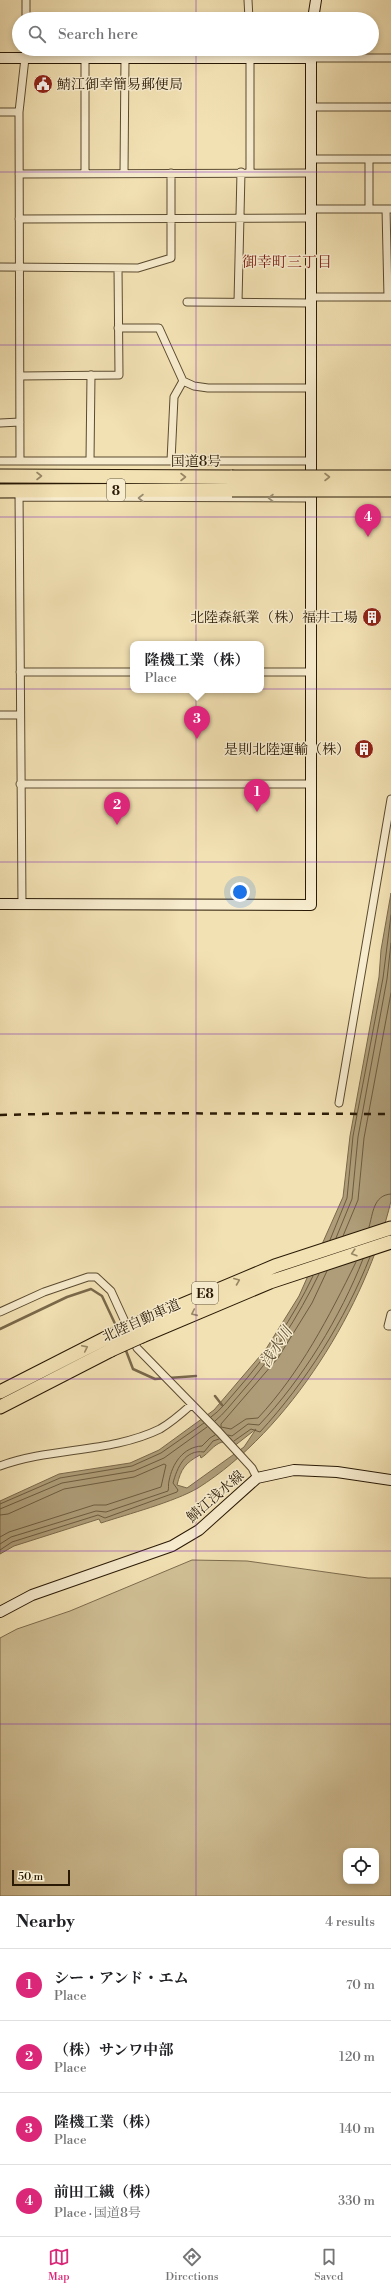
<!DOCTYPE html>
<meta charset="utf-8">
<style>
body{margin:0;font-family:"Libre Bodoni","Noto Serif JP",serif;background:#f2f2f2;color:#202124}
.controls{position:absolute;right:12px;bottom:12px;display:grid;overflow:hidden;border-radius:8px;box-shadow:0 2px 6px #0003}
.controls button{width:36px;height:36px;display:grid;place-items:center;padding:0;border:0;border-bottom:1px solid #e0e0e0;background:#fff;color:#202124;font:20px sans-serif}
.scale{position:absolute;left:12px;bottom:10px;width:58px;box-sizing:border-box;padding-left:4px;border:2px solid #291905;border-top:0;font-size:11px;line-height:14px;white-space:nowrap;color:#291905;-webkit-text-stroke:3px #f7ecce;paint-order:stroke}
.you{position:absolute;left:240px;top:892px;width:14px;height:14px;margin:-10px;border:3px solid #fff;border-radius:50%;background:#1a73e8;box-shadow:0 0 0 6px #1a73e833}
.badge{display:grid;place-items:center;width:26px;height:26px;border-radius:50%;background:#db2777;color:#fff;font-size:13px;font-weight:700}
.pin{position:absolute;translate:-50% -33px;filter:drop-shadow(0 1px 2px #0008)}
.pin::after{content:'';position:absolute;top:21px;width:14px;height:12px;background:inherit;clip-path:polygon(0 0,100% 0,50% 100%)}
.popup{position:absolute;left:130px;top:641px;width:134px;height:52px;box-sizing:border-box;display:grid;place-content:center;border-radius:8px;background:#fff;filter:drop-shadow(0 1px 3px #0005);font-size:13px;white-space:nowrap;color:#757577}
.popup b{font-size:15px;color:#202124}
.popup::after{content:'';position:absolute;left:50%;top:100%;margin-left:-8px;border:8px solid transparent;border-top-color:#fff}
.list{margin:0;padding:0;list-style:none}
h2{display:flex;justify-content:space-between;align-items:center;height:52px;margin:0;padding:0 16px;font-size:17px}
h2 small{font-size:13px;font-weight:400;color:#757577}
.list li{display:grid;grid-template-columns:26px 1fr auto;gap:12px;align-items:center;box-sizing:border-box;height:72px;padding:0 16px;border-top:1px solid #e0e0e0}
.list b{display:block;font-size:15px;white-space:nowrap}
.list p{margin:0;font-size:13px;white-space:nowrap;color:#757577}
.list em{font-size:13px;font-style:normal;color:#757577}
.icon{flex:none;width:22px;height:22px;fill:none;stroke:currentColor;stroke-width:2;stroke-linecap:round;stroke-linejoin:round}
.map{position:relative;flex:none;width:391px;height:1896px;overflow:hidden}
.search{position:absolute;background:#fff;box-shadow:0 2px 6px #0003;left:12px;right:12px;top:12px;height:44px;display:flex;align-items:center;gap:10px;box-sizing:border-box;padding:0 14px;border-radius:22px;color:#757577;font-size:15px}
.sheet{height:340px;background:#fff}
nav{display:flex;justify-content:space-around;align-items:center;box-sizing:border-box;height:56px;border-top:1px solid #e0e0e0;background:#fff;font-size:11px;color:#757577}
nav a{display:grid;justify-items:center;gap:2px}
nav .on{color:#db2777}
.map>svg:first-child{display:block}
.green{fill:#d0bf95;stroke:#7c6c4d;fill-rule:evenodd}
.water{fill:#ae9d78;stroke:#79684a;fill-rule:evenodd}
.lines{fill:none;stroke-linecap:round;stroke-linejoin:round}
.shore{stroke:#6c5b3e;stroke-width:1}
.stream{stroke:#79684a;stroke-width:2.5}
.street-casing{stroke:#5b4b30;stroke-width:9}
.secondary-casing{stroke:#291905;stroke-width:12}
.highway-casing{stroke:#291905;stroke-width:15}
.street{stroke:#f7ecce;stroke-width:7}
.secondary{stroke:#f7ecce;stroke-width:10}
.highway{stroke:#f2e1b3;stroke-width:13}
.rail{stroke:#291905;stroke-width:2.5;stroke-dasharray:7 7;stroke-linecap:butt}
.highway-bridge-casing{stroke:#291905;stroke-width:15;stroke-linecap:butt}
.highway-bridge{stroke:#f2e1b3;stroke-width:13}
.oneway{stroke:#988765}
.oneway2{stroke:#9a8d74}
.grid{fill:none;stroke:#7b2cbf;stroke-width:1;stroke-opacity:0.55}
.labels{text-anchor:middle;stroke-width:3;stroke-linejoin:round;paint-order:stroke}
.shield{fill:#f7ecce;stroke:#675841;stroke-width:1}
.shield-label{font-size:13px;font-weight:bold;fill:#291905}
.poi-label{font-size:14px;fill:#291905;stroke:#f7ecce;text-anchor:end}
.street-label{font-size:14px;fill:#291905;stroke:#f7ecce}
.neighbourhood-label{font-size:15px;fill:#7a1f14;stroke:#f7ecce}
.water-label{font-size:15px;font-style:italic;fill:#5e4e33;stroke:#f7ecce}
</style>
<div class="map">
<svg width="391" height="1896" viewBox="0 0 391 1896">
<rect width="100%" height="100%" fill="#f2e1b3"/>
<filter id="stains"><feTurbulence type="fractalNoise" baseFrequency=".005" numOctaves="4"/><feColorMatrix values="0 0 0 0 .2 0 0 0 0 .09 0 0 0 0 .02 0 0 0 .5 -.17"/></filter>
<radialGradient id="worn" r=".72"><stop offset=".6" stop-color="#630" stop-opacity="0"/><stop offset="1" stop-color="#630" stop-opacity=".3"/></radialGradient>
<path class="green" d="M192,1560L247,1561L368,1578H391V1896H0V1638L17,1629L70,1611ZM346,1851H376V1881H346Z"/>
<path class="water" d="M391,893V1201C366,1306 290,1430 198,1488C174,1502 128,1514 101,1523L99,1519L14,1546L0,1554V1501L59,1474L130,1463L159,1450L214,1410L266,1349L299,1296L343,1197L350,1136L379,977L381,950ZM256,1429L244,1447L187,1488L177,1485C181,1469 185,1463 200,1455L201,1458C209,1453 213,1445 222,1442L233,1447Z"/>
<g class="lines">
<path class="shore" d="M369,1227C373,1214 373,1195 391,1194
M343,1236L358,1200L364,1138L391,993
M336,1238L352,1199L358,1137L387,979L391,943
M330,1240L347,1198L353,1136L383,978L391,915
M327,1271L312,1303L278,1358L221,1424V1427L231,1429L246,1419L258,1418C300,1373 329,1317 356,1262
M211,1417C221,1410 228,1400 236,1391C267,1356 293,1318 313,1276
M215,1421C224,1414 232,1403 240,1394C272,1358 298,1317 319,1274
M228,1435L232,1436L248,1424L259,1425C302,1380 341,1316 363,1259
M234,1441L251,1429L260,1432C306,1382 345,1320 370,1257
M0,1504L60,1478L132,1466L161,1453L204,1423
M0,1509L62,1483L134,1471L164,1458L207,1427
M0,1515L8,1514L64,1489L134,1477L164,1464L166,1465L161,1487L106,1505H94L9,1532L0,1537
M0,1544L11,1537L96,1511L106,1512L168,1491C169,1488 168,1485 169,1481C172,1464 183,1447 202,1446L210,1438L215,1435
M0,1550L12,1542L98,1515L105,1518L177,1492L178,1490L173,1483C177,1468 185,1449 204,1452L213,1441L219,1439"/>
<path class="stream" d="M0,1329L67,1297L91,1289L102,1296L117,1328
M125,1348L133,1369L155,1379L196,1376
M215,1396L222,1405"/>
<g class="street-casing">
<path id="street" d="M26,0V19
M248,0L249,19
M250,49V172
M85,58V174
M311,58H391
M311,107H391
M0,112H19
M311,159H391
M369,159V209
M124,173L125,58
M19,174L311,173
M311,209H391
M386,209L388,297
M19,219L311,218
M0,267L138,268L171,258V173
M310,297H391
M187,302L310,303
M238,302L241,172
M118,328H159L183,381L194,386L208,388H310
M20,376L119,375L118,268
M0,423L20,422
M90,460L91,375
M0,461H310
M20,461L19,112L26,49
M171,461L174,397L183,381
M19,491L22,904
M21,497L310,498
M20,672H133
M261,672H310
M0,715H19
M20,784H310
M339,1103L391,799
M0,1312L44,1292L88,1277H96L111,1291L137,1348L219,1432L252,1468L257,1478
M391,1314L388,1326H391
M0,1466C51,1447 111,1453 160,1429C172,1422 181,1414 191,1405"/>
</g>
<g class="secondary-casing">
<path id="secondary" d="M313,19L316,0
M0,58H311
M0,904L311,905V49
M0,1612L32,1595L172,1546L199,1530L257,1478L294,1470L337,1472L391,1480"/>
</g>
<g class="highway-casing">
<path id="highway" d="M0,476L232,477
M0,491L232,490
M137,1324L275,1266L391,1228
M142,1336L270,1282L391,1242
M0,1392L106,1338
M0,1407L111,1350"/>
</g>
<use href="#street" class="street"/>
<use href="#secondary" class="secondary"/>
<use href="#highway" class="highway"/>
<path class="rail" d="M0,1115L81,1113L391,1114"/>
<g class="highway-bridge-casing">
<path id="highway-bridge" d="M232,477H391
M232,490H391
M106,1338L137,1324
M111,1350L142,1336"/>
</g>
<use href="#highway-bridge" class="highway-bridge"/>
</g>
<defs><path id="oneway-chevron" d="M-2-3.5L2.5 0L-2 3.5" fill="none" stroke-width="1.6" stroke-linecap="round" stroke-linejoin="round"/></defs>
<g class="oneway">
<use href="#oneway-chevron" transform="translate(39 476)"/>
<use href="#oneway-chevron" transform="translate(183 477)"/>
<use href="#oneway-chevron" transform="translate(327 477)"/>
<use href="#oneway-chevron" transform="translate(354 1253) rotate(163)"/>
<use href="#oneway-chevron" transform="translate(237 1281) rotate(-22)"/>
<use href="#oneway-chevron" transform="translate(194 1313) rotate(156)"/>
<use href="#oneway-chevron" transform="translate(85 1348) rotate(-26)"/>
</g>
<g class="oneway2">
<use href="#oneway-chevron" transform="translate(141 498) rotate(-180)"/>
<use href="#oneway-chevron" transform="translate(271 498) rotate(-180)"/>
</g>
<path class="grid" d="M196,0V19M196,49V1896M0,172H391M0,345H391M0,517H391M0,689H391M0,862H391M0,1034H391M0,1207H391M0,1379H391M0,1551H391M0,1724H391"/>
<defs>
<g id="civic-disc" transform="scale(1)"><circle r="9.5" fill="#8f2418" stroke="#f7ecce"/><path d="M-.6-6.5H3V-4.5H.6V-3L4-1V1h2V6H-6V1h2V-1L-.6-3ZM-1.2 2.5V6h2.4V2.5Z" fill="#fff"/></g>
<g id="building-disc" transform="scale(1)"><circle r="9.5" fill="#8f2418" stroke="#f7ecce"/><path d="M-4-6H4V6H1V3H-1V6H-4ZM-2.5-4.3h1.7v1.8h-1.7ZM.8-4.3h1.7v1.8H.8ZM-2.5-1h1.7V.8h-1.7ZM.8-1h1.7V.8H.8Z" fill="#fff"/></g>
</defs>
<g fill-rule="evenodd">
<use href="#civic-disc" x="43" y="84"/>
<use href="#building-disc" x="372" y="617"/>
<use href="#building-disc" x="364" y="749"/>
</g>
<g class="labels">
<g class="shield">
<rect x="107" y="479" width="18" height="22" rx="3"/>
<rect x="192" y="1282" width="26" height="22" rx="3"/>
</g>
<g class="shield-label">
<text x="116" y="495">8</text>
<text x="205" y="1298">E8</text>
</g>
<g class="poi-label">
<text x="57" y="89" text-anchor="start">鯖江御幸簡易郵便局</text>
<text x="358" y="622">北陸森紙業（株）福井工場</text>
<text x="350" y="754">是則北陸運輸（株）</text>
</g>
<g class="street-label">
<text x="196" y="466">国道8号</text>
<text transform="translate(141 1320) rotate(-24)" y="5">北陸自動車道</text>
<text transform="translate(215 1496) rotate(-41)" y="5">鯖江浅水線</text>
</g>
<g class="neighbourhood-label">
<text x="287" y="267">御幸町三丁目</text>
</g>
<g class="water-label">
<text transform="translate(276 1347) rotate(-57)" y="5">浅水川</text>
</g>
</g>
<rect width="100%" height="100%" filter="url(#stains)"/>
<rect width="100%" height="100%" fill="url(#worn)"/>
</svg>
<div class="controls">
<button><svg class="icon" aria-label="locate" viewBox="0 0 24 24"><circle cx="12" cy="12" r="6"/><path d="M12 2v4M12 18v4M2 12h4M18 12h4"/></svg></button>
</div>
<div class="scale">50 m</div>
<div class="you"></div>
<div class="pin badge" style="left:257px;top:812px">1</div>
<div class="pin badge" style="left:117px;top:825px">2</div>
<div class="pin badge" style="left:197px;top:739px">3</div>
<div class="popup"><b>隆機工業（株）</b>Place</div>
<div class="pin badge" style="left:368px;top:537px">4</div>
<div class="search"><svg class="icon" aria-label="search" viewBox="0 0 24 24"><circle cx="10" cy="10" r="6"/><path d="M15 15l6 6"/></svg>Search here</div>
</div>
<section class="sheet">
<h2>Nearby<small>4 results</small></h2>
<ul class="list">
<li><span class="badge">1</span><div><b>シー・アンド・エム</b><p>Place</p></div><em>70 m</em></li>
<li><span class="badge">2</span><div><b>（株）サンワ中部</b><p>Place</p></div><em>120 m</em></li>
<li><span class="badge">3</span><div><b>隆機工業（株）</b><p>Place</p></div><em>140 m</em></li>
<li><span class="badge">4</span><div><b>前田工繊（株）</b><p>Place · 国道8号</p></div><em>330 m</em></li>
</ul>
</section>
<nav>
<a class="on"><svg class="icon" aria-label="map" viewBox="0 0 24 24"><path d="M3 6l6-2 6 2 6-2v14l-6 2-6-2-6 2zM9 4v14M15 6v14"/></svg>Map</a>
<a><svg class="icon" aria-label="directions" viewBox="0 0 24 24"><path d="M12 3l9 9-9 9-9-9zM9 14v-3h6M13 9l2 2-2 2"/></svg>Directions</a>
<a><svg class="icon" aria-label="saved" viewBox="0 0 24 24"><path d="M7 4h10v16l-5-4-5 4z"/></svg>Saved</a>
</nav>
